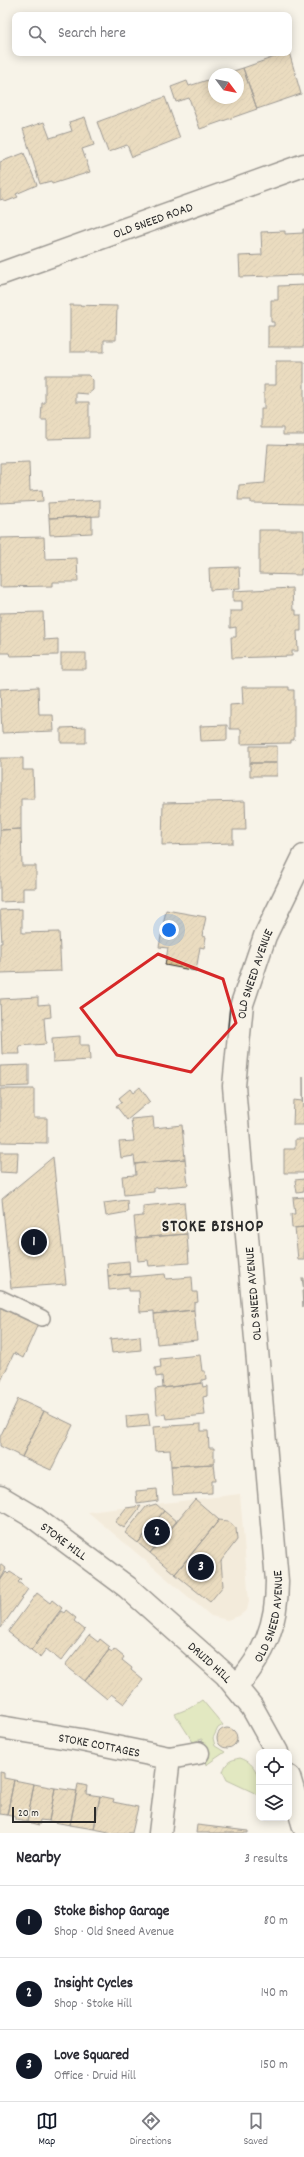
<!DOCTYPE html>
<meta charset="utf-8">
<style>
body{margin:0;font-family:Dekko,sans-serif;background:#f2f2f3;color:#2b2b33}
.controls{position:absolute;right:12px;bottom:12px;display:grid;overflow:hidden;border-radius:8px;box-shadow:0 2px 10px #0003}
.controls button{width:36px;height:36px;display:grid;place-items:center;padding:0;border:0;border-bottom:1px solid #e1e1e2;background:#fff;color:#2b2b33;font:20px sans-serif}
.compass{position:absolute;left:208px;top:68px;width:36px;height:36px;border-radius:50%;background:#fff;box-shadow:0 2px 10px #0003;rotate:122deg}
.scale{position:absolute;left:12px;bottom:10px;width:84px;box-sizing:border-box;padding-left:4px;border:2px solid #2b2b2b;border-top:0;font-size:11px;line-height:14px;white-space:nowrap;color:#2b2b2b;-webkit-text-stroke:3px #f7f3e8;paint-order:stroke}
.you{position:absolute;left:169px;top:930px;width:14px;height:14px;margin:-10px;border:3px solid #fff;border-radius:50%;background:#1a73e8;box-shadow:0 0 0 6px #1a73e833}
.badge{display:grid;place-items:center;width:26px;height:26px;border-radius:50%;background:#111827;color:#fff;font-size:13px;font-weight:700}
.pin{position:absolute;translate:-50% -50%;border:2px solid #fff;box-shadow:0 1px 4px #0006}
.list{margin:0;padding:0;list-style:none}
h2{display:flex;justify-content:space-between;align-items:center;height:52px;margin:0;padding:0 16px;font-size:17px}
h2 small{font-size:13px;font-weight:400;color:#7c7c81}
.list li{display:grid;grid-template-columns:26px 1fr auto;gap:12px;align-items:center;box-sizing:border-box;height:72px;padding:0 16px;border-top:1px solid #e1e1e2}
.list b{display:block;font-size:15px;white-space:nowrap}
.list p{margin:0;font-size:13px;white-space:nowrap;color:#7c7c81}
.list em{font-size:13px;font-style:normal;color:#7c7c81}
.icon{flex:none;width:22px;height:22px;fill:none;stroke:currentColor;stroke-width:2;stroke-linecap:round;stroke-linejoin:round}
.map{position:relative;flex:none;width:304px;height:1833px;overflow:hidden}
.search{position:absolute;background:#fff;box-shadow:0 2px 10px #0003;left:12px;right:12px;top:12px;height:44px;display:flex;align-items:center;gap:10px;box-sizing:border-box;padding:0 14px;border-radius:8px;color:#7c7c81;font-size:15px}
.sheet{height:268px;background:#fff}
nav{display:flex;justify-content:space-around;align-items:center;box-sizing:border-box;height:56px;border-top:1px solid #e1e1e2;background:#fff;font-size:11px;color:#7c7c81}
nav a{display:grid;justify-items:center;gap:2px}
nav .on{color:#111827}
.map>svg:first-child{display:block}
.built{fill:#eee3cd}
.grass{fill:#c7dc92;stroke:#79845e}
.building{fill:url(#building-hatch);stroke:#2b2b2b}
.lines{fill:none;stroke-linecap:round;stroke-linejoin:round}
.lane-casing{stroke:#2b2b2b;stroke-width:18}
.street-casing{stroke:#2b2b2b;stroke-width:25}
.lane{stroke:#f7f3e8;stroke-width:15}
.street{stroke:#f7f3e8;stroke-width:22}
.marked{fill:none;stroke:#d62828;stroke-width:3;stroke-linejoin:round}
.labels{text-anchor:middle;stroke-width:4;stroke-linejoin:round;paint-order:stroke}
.street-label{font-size:13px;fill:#2b2b2b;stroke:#f7f3e8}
.district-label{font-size:17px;font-weight:bold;letter-spacing:1px;fill:#2b2b2b;stroke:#f7f3e8}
</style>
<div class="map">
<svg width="304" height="1833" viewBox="0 0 304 1833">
<defs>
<pattern id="building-hatch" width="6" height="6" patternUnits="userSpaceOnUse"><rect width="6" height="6" fill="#d9bf8f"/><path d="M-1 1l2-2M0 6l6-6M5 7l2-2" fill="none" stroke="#baa47c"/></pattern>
</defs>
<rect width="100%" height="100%" fill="#f7f3e8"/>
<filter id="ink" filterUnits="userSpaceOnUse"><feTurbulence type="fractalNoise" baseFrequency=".025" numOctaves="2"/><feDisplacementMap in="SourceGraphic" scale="8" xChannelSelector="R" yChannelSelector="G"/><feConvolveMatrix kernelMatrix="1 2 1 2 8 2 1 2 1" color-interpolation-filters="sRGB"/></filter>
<g filter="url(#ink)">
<path class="built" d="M240,1494L249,1601L247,1610L239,1616L227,1620L211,1616L88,1512Z"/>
<path class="grass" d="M202,1700L223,1725L218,1728L213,1738L215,1746L225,1752L206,1765L202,1739L193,1742L175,1714L190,1708Z
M240,1758C258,1764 259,1778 259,1795L227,1780L223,1772C226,1762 230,1760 240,1758Z"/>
<path class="building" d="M289,52L301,94L257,109L243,68Z
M243,68L257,109L200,129L189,98L176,102L171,87L187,81L189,86L214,78V98H238V74H224Z
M165,97L180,138L132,157L127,145L108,152L97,122Z
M85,117L94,145L82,149L90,172L52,184L51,181L40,184L23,129L44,122L50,138L72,131L69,122Z
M24,153L37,185L16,194L18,197L5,202L3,199L0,200V162Z
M303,229H304V275L240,277L239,256L262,255L261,232L285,231V234L303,233Z
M304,285V347H268V326H274V322H271V300H278V286Z
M70,305L117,306L116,340H104V352H70Z
M276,361H304V435H283V428H261V409H264V385H276Z
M45,375H88L93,380V390L88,394L76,393V402H89V438L47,439V420H41L42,403H45Z
M268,444L304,445V504L251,503V500H238L239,485L265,483Z
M29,462L30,491L42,490L43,501L0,503V463Z
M100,500V516L49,518L48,503Z
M92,516V533L50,535L49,518Z
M259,530H304V569H301V575L259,574Z
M44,537L45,559L77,558L78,582H53V586L0,587V538Z
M239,567L240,588L210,590L209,568Z
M292,588L293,610H296V615H301V631H297L298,651H292V656L232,658L231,637H236V627L230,628V611H242V601H233V591Z
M43,612L44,640L58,639V655L10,656L9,653H0V613Z
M61,653H86V669H61Z
M38,687L39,715H53L54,731L2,733L0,689Z
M242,687H289V690H294V740H291V743L241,744V729H230V705L243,704Z
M227,725V740L201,741L200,726Z
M86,727V743H61V728Z
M250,746H277V763H250Z
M0,758H23V770H33L34,799H21V829L0,830Z
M250,763H277V776H250Z
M245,801L246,830H233V843L162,845L163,803Z
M21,829L22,866H36V888H23V901L0,902V830Z
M22,909V933L59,932L61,971L0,973V943H2L0,910Z
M166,910L206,917L202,936L206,937L204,948L200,947L196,971L165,965L168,948L159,947Z
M38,997V1005L50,1004L51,1017L44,1018L46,1044L19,1046L20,1054H2L0,999Z
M80,1036V1045H89L90,1060L53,1062L52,1038Z
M29,1065V1086L0,1087V1066Z
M303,1076L304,1125H293L294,1100L303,1101Z
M140,1087L150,1101L127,1120L116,1106L122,1102L119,1098L130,1089L133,1093Z
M0,1089H34V1118H47V1143L0,1142Z
M153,1117L154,1128L182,1125L185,1159L135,1164L134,1156L121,1158L119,1142L134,1141L131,1119Z
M295,1139H304V1173H284V1149H295Z
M0,1152H18L17,1173L0,1172Z
M53,1157L66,1284L11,1288L2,1199Z
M185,1159L188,1185L154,1188V1192L124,1195L122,1176L136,1175L135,1164Z
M304,1179V1192L297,1193L295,1180Z
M304,1197V1227L292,1228L291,1214H295L293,1198Z
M127,1200L128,1212L106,1216L104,1203Z
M184,1202L187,1234L136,1238L134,1217L143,1216V1206Z
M304,1227V1260H298L295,1228Z
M187,1234L189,1263L149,1266L148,1260L138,1261L136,1238Z
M129,1261L130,1274L108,1276L107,1263Z
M130,1274V1277L165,1274L166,1279L192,1277L193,1292H197L198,1302L194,1303V1310L154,1314V1311L140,1312L139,1291H129V1288L109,1290L108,1276Z
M302,1278H304L303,1307L302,1291H304Z
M0,1307L38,1324L23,1358L14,1353L0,1383Z
M194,1310L197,1340L157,1344L154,1314Z
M140,1336L141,1350L112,1353L110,1339Z
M200,1355L202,1371H205L206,1379L202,1380V1383L163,1388L162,1376L156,1377L155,1368L161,1367L160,1359Z
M202,1383L203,1387L207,1386V1396L203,1397L205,1415L166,1419L165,1414L157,1415L155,1389Z
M18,1399L44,1411L22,1457L0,1446V1437Z
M44,1411L73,1425L51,1470L22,1457Z
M148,1414L150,1426L127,1428L126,1416Z
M201,1424V1431H208L209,1448H214V1464L171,1466L170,1450L155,1451L153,1427Z
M214,1464L216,1480H212V1493L173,1495L171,1466Z
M157,1489L158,1501L137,1504L136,1491Z
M195,1499L219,1520L175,1574L150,1553Z
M156,1504L164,1511L138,1543L125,1533L146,1507Z
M141,1506L124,1528L115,1522L126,1508Z
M164,1511L177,1522L150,1553L138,1543Z
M219,1520L228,1521L236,1528L237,1540L221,1561L223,1586L210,1602L175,1574Z
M0,1564L6,1569L0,1581Z
M6,1572L8,1574L10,1572L21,1579L18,1582L28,1589L1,1628L0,1581Z
M37,1593L50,1603L52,1600L62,1608L31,1650L8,1632Z
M66,1610L76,1618L74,1621L85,1630L61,1661L46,1649L40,1657L31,1650L61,1611L64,1613Z
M89,1635L98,1642L100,1639L110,1647L108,1649L109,1650L85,1681L65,1665Z
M114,1649L124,1657L122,1660L132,1668L131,1670L143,1680L124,1704L111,1694L107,1699L85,1681L109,1650L112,1652Z
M217 1738a10 10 0 1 1 20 0a10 10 0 1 1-20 0Z
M0,1772L4,1773V1778L14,1780L7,1815L0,1814Z
M14,1780L34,1784L27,1822L15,1820V1817L7,1815Z
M34,1784L55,1788L49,1821L40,1820L39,1825L27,1822Z
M78,1784L87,1786L86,1794L100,1796L94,1829L70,1825Z
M55,1788L77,1791L70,1825L49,1821Z
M100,1796L114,1799L113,1802L138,1807L132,1833H114L94,1829Z
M197,1825L248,1831V1833H196Z"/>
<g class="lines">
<g class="lane-casing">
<path id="lane" d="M0,1298L42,1318"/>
</g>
<g class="street-casing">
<g id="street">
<path id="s1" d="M0,274L304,165"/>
<path id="s2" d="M0,1497L32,1516L127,1587L226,1675L252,1707L277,1752"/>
<path id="s3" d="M236,1687C265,1654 277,1625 277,1581L234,1086L242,1004L265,936L304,856"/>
<path id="s4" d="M0,1727L81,1740L169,1758L198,1753"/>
<path d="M289,1777L304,1827"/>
<path d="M160,1833L169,1758"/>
</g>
</g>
<use href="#lane" class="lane"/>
<use href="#street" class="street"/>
</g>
</g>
<path d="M0 0H304V1833H0ZM158,954L223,979L236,1023L191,1072L117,1055L81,1008Z" fill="#f7f3e8" fill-opacity=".55" fill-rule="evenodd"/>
<path class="marked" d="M158,954L223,979L236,1023L191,1072L117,1055L81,1008Z"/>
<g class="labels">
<g class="street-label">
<text dy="5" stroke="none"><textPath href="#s1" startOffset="162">OLD SNEED ROAD</textPath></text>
<text dy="5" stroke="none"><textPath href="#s3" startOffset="728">OLD SNEED AVENUE</textPath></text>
<text transform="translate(252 1294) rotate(-95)" y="5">OLD SNEED AVENUE</text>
<text dy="5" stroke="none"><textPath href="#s2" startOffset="78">STOKE HILL</textPath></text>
<text dy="5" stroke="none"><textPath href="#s3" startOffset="80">OLD SNEED AVENUE</textPath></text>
<text dy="5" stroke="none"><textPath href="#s2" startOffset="268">DRUID HILL</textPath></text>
<text dy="5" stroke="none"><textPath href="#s4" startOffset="101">STOKE COTTAGES</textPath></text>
</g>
<g class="district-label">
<text x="213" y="1231">STOKE BISHOP</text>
</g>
</g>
</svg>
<div class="controls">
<button><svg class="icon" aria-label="locate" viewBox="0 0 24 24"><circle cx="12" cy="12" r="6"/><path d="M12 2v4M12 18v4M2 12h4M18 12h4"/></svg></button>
<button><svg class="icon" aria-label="layers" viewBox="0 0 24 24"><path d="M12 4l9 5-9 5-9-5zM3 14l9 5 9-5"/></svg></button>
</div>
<svg class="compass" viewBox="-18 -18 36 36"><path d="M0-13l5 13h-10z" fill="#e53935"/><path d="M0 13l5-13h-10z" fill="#7c7c81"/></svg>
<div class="scale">20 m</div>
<div class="you"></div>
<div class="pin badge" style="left:34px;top:1242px">1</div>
<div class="pin badge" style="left:157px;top:1532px">2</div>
<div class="pin badge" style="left:201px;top:1567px">3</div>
<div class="search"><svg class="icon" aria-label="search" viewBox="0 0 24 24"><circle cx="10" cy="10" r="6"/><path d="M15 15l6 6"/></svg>Search here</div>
</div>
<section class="sheet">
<h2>Nearby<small>3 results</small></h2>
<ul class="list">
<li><span class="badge">1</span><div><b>Stoke Bishop Garage</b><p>Shop · Old Sneed Avenue</p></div><em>80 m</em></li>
<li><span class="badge">2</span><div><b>Insight Cycles</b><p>Shop · Stoke Hill</p></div><em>140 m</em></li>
<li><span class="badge">3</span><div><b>Love Squared</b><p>Office · Druid Hill</p></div><em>150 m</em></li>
</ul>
</section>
<nav>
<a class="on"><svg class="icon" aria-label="map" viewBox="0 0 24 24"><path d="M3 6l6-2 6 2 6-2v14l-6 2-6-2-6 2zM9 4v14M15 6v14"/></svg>Map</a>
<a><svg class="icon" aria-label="directions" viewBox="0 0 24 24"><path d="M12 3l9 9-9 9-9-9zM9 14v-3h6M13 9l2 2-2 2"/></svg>Directions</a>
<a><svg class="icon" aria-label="saved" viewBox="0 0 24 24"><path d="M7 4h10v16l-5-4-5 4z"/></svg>Saved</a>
</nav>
